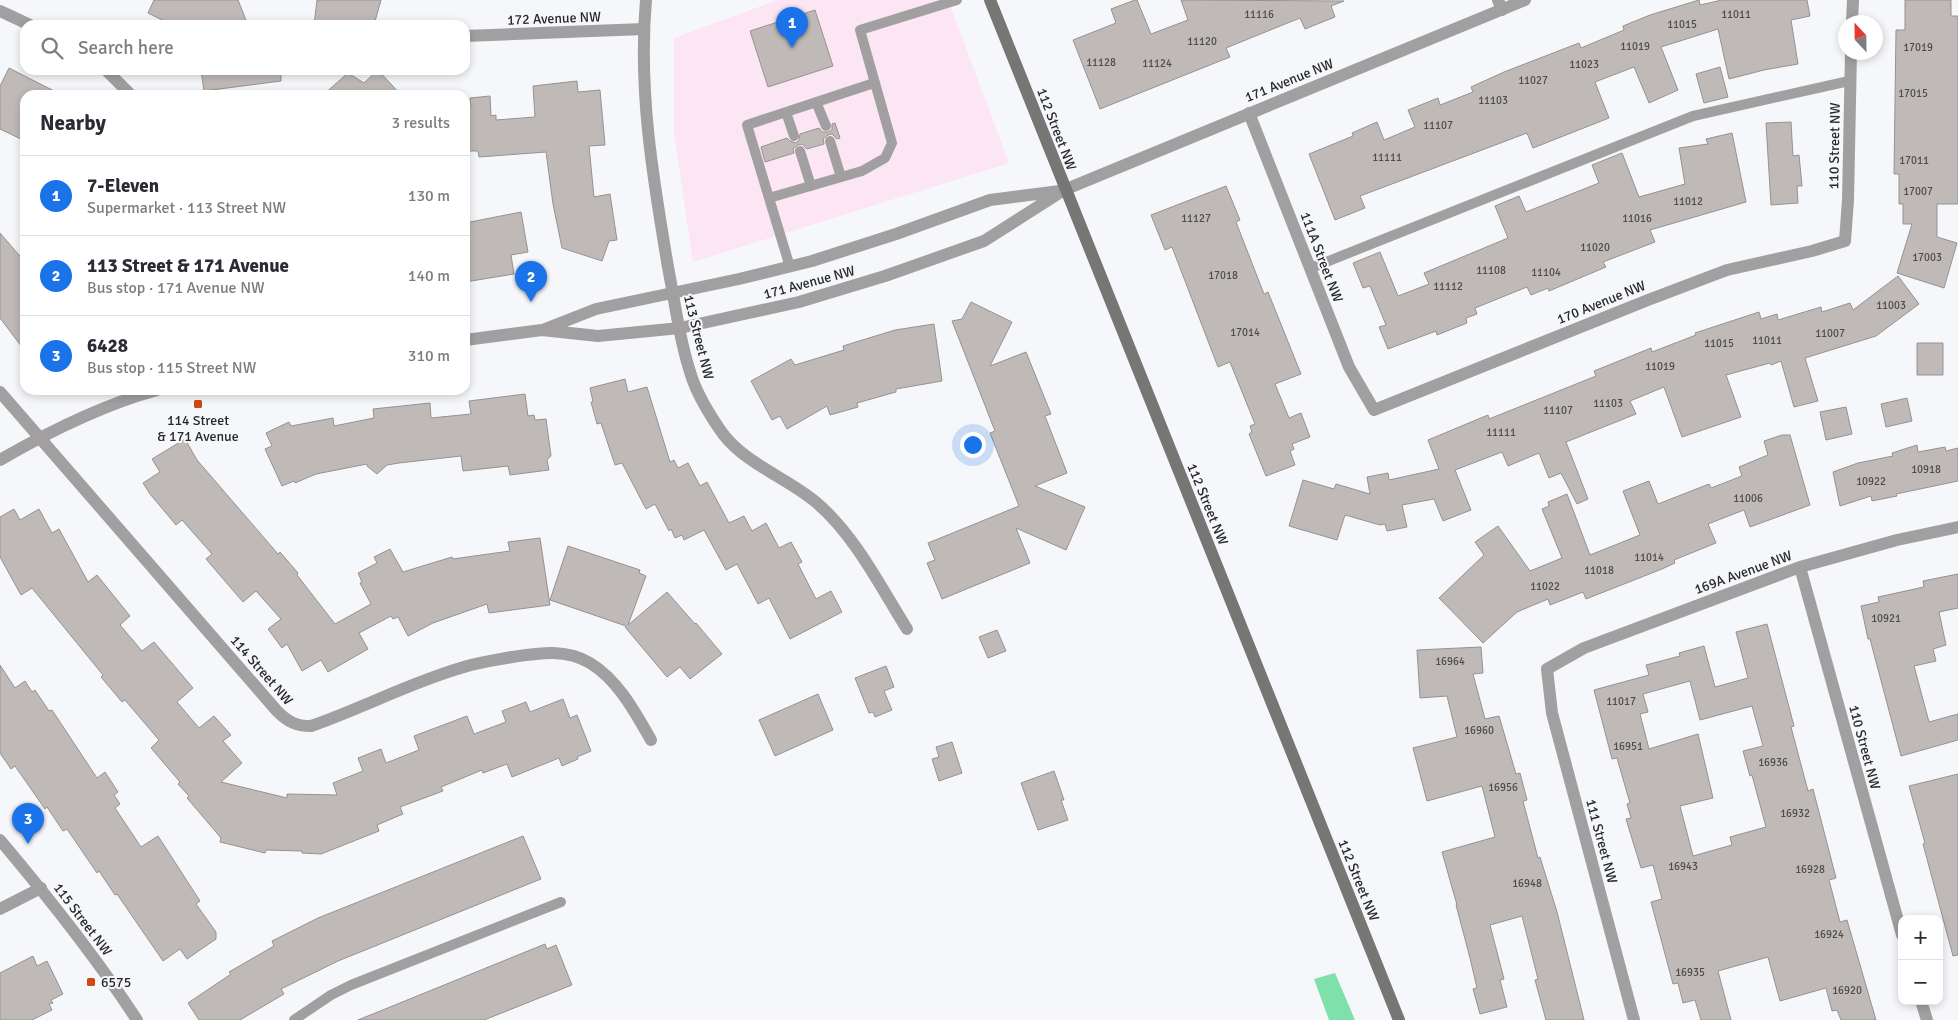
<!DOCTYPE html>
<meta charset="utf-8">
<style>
body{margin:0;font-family:Signika,sans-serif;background:#f7f7f7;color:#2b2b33}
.controls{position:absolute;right:15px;bottom:15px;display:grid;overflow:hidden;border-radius:10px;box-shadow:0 2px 8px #0003}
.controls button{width:45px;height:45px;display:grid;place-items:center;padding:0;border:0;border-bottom:1px solid #e1e1e2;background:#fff;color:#2b2b33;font:25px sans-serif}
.compass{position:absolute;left:1838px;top:15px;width:45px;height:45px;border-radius:50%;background:#fff;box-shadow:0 2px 8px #0003;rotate:338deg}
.you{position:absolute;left:972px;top:444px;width:18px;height:18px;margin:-12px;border:4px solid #fff;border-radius:50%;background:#1a73e8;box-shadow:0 0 0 8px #1a73e833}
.badge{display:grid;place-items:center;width:32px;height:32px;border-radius:50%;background:#1a73e8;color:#fff;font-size:16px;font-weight:700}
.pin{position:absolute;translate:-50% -41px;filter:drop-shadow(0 1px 2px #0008)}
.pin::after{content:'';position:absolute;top:26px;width:18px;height:15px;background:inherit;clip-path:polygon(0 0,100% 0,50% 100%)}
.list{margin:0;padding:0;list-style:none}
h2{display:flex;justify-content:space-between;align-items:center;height:65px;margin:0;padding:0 20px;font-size:21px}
h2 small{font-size:16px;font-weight:400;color:#7c7c81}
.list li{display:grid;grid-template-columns:32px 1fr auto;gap:15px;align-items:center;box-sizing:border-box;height:80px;padding:0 20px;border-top:1px solid #e1e1e2}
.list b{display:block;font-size:19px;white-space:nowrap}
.list p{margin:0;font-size:16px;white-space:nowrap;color:#7c7c81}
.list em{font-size:16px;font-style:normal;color:#7c7c81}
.icon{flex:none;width:28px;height:28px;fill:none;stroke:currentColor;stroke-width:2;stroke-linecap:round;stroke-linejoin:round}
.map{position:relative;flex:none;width:1958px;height:1020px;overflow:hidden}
.search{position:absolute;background:#fff;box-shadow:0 2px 8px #0003;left:20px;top:20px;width:450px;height:55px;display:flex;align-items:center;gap:12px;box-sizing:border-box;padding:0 18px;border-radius:15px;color:#7c7c81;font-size:19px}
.panel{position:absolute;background:#fff;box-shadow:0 2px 8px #0003;left:20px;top:90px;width:450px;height:305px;border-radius:15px}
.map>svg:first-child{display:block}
.commercial{fill:#fce6f4}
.forest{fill:#80e0ab}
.building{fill:#bfbab8;stroke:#979290;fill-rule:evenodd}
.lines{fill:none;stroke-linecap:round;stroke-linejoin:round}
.service{stroke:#a19f9f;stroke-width:10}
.minor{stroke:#a19f9f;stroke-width:12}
.tertiary{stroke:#a19f9f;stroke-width:12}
.secondary{stroke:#787575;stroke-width:12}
.poi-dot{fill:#cf4911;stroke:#f5f7fb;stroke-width:2}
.labels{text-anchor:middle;stroke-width:4;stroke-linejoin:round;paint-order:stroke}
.number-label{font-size:11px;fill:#4e4d4e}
.street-label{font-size:14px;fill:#28292a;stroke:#f5f7fb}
.poi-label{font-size:14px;fill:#28292a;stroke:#f5f7fb}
</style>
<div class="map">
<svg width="1958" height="1020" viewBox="0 0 1958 1020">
<rect width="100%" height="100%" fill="#f5f7fb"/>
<path class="commercial" d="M778,0H948L1009,163L693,262L674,133V38Z"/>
<path class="forest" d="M1335,973L1355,1020H1329L1314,979Z"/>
<path class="building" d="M154,0H238L248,25H172L148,13Z
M317,0H381L374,25H314Z
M1135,0H1137L1151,34L1188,20L1181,0L1344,1L1331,6L1335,17L1305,29L1300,18L1226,48L1230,57L1100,109L1073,40L1116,23L1111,9Z
M1699,0L1700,5L1722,0H1807L1810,16L1791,20L1798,64L1764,70L1729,79L1718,29L1661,47L1678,90L1649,103L1634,67L1595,82L1609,118L1533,148L1527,133L1360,196L1365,208L1335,220L1309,154L1353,136L1352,133L1377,122L1384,140L1415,127L1408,110L1438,98L1440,105L1473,92L1471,87L1504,72L1579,43L1581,48L1624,30L1623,26L1650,15Z
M1905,0H1951V16H1958V204H1937V237L1957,243L1944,288L1897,273L1912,224H1903V204H1899V174H1894L1896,30H1905Z
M815,10L833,66L768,87L750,31Z
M1720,67L1728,97L1704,103L1696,74Z
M9,68L62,95H25V141L0,129V86Z
M201,70H281V81L204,91Z
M378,70L401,95H323L348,73L364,83Z
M577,81L578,92L600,90L605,145L589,146L594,197L610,194L617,240L609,241L602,261L562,248L553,204L546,152L479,157L478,151H465V107H471L470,98L490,96L491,116L496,115V120L535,117L533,86Z
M1791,122L1793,156L1799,155L1802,186H1797L1798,203L1771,205L1766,123Z
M835,123L840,138L837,139L832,134L828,135L823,139L824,144L807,149L802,144L798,145L793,149L794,153L765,162L761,147L787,138L790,141L796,143L799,140L800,134L819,128L822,132H828L832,130V124Z
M1732,133L1746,202L1650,230L1655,242L1603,262L1606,267L1549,291L1548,288L1531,295L1527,287L1475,308L1477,314L1466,318L1467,323L1437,335L1436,331L1388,349L1379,327L1386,325L1370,286L1363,288L1353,263L1380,252L1398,296L1429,284L1424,273L1508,238L1495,206L1519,196L1526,212L1599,183L1592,165L1622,153L1639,197L1685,184L1679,148L1708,144L1706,139Z
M1226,186L1240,220L1236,222L1264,294L1268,292L1301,374L1275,384L1289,418L1301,413L1310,437L1292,444L1294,449L1290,451L1295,465L1266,476L1249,434L1252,432L1250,426L1255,424L1230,362L1218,367L1172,247L1165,250L1151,215Z
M521,212L528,252L511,255L514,274L465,282V223Z
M0,233L25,262V351L0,318Z
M1898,276L1919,304L1876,336L1805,358L1818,401L1794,407L1781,361L1771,365L1770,363L1726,375L1741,417L1682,437L1664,387L1630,401L1636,414L1566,442L1588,499L1577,504L1561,473L1549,478L1539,453L1508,466L1502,452L1455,470L1471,510L1443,521L1434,499L1402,505L1407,527L1387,531L1385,524L1380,525L1345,515L1337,540L1289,526L1303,480L1334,489L1336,484L1370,494L1367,477L1388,473L1389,480L1439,469L1428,440L1488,415L1489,419L1596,376L1594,371L1651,348L1652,352L1696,335L1695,333L1759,312L1761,319L1777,314L1778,320L1821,307L1822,312L1850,303L1853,310Z
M971,302L1012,322L990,366L1026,352L1051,414L1045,416L1067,473L1035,486L1085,507L1066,550L1016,528L1030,563L942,599L927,563L935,560L928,543L1019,506L990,433L995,431L952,321L962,319Z
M934,324L942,381L896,389V392L857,403L858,407L830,415L827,406L787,429L780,416L772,420L751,381L791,359L795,365L844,350L843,346L895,330Z
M1917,343H1943V375H1917Z
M625,379L628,392L647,387L670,462L674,460L678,468L688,463L700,486L707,482L729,523L744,516L752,531L766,523L779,548L791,542L802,562L798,564L816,599L831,591L842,612L790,639L769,598L758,604L737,564L726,570L704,530L684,540L682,535L675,538L671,529L669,531L655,504L646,509L622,463L615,465L601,423L597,424L591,402H593L590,388Z
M525,394L528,416L534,415L535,420L546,419L551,456L547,460L549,470L510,475L508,466L463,471L461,456L399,463L387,465L377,474L367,466V464L316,474L295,483L294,481L282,486L265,449L272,446L266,433L289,422L291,426L333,418L334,426L374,418L373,409L430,403L431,418L471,414L469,401Z
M1907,398L1912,421L1886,427L1881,404Z
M1846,407L1852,434L1826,440L1820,412Z
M1782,435H1790L1810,505L1750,527L1744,510L1708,524L1716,543L1674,560L1675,563L1662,569L1586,599L1583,592L1550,605L1548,599L1517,612L1483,643L1439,598L1484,555L1475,542L1498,526L1530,571L1562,558L1542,509L1549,506L1548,502L1567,494L1590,555L1640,535L1623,491L1649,481L1658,504L1709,484L1711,488L1742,476L1739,467L1768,455L1764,441Z
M185,439L197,460L278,554L280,552L298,573L297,575L335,624L371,604L360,583L362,582L358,573L377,563L374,557L390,549L403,572L452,557L453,559L510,551L508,542L540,538L550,605L489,613L487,604L433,623L408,636L398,617L393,619L391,616L359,633L368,649L328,672L321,660L302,671L287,644L282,648L268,629L281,619L256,591L243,602L206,559L212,554L182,520L176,525L150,494L143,483L160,472L152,459Z
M1917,445L1918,452L1945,447L1946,451L1958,448V481L1896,494L1897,496L1872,501L1871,496L1840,506L1833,472L1858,463L1893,456L1892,453Z
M14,509L20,520L39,509L52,533L59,529L88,582L97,575L130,616L120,625L142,651L154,642L193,688L177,702L199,728L214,716L231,735L223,741L242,763L221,782L287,798V794L337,795L333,783L363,771L358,758L381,749L386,763L419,750L414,736L467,716L474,734L506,722L502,711L526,702L530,712L563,699L570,718L577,715L591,751L577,757L578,759L562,766L559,758L512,777L507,764L483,773L482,770L441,787L443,791L400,807L403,814L377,825L379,831L321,854L302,853V851L266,850L265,853L220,842L221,838L187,798L189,796L178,784L180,782L151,748L159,740L125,700L122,702L101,677L103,675L32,588L21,595L0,557V517Z
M568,546L640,570L639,573L646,576L628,625L667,592L695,624L696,623L722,654L690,679L680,667L667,677L625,627L626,626L550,600Z
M1958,574V608L1939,612L1946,645L1933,649L1936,661L1914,666L1929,722L1958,714V740L1901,756L1870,639H1868L1861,606L1879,602L1878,597L1924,587L1923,581Z
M1767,624L1794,726L1791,727L1808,791L1813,789L1836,878L1829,880L1840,922L1847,920L1876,1020H1841L1837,1010L1832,1011L1826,988L1780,1001L1768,957L1718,971L1731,1020H1701L1695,1000L1683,1003L1678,983L1673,984L1651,902L1662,899L1653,865L1641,868L1626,819L1631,818L1627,804L1630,803L1617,758L1612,759L1594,690L1649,675L1646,665L1680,656L1679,653L1704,646L1715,687L1748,678L1736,632ZM1690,681L1700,720L1752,706L1763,746L1743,751L1750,776L1752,775L1766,827L1730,837L1732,845L1693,856L1680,806L1713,798L1698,734L1649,749L1640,714L1648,712L1643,694Z
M997,630L1006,651L988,658L979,637Z
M1481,647L1483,673L1473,674L1485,719L1499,716L1516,774L1520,773L1527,800L1523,801L1538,858L1540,857L1557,912L1584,1020H1546L1535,980L1538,979L1522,916L1490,925L1504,979L1500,980L1507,1007L1480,1014L1473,989L1477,988L1470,958L1456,905H1457L1442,852L1495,837L1482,786L1427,801L1413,748L1457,737L1447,696L1420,698L1417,650Z
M0,665L15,688L25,681L32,692L35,690L49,711L52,710L97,778L105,772L118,792L114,795L120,804L115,808L141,847L158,836L200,901L196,904L216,932V939L187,959L180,949L163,961L117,894L115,895L99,871L97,873L67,829L63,831L47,807L45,809L15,766L11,769L0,753Z
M886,666L894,687L884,691L892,710L875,717L873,712L869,713L855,678Z
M818,694L833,730L775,756L759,720Z
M952,742L962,773L939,781L932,759L939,757L936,747Z
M1054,771L1064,800H1061L1068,820L1038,830L1021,783Z
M1958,774V955L1953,956L1923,844L1925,843L1909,786Z
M523,836L541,879L338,961L281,989L284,994L240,1020H199L188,1003L231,974L229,972L274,946L272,941L318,918Z
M545,944L547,949L556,945L572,985L484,1020H358Z
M33,956L37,966L47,961L63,994L51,1000L53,1003L49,1004L52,1010L32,1020H0V973Z"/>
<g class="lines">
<path class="service" d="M816,102L826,126
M786,112L794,136
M830,141L841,177
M800,151L811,186
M769,198L747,125L874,83
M790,267L769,198L862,171L885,158L892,143L860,30L957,0
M1311,268L1693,116L1849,81
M294,1020L331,995L351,985L561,902"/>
<path class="minor" d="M646,0C638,89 653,179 668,267C675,303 680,343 692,378C699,398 711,417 723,434C747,465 788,478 817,503C856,537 880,586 907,629
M1498,0L1502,10
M0,11L30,25
M1852,22L1853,0
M465,36L644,29
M106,70L129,93
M1249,113L1349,367L1374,410L1648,300L1727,270L1812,251L1845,241L1848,200L1851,52
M0,392L277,711C288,722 296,726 311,726C363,708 411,682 464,667C480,662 496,660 512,657C538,653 566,648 590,663C618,680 635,712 651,740
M1800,567L1902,935
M0,909L41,888
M1921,1001L1927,1020
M1634,1020L1552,713L1547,669L1584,648L1800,567L1897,540L1958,527"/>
<path class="tertiary" d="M545,329L596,309L739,279L812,261L896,234L990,200L1060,191
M465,340L542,330L598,336L680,328L799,302L885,276L984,241L1064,190L1525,0
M0,460C50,431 102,405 157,390
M0,840C49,898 96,957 137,1020"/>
<path class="secondary" d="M990,0L1399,1020"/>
</g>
<g class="poi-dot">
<rect x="193" y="399" width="10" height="10" rx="2.5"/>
<rect x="86" y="977" width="10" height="10" rx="2.5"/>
</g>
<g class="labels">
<g class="number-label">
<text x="1259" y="18">11116</text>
<text x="1736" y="18">11011</text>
<text x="1682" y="28">11015</text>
<text x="1202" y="45">11120</text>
<text x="1635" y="50">11019</text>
<text x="1918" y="51">17019</text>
<text x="1101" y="66">11128</text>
<text x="1157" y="67">11124</text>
<text x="1584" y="68">11023</text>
<text x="1533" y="84">11027</text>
<text x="1913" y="97">17015</text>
<text x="1493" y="104">11103</text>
<text x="1438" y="129">11107</text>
<text x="1387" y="161">11111</text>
<text x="1914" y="164">17011</text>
<text x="1918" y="195">17007</text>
<text x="1688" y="205">11012</text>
<text x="1196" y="222">11127</text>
<text x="1637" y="222">11016</text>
<text x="1595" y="251">11020</text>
<text x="1927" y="261">17003</text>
<text x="1491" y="274">11108</text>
<text x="1546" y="276">11104</text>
<text x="1223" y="279">17018</text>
<text x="1448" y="290">11112</text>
<text x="1891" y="309">11003</text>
<text x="1245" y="336">17014</text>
<text x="1830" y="337">11007</text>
<text x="1767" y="344">11011</text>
<text x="1719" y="347">11015</text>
<text x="1660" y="370">11019</text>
<text x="1608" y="407">11103</text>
<text x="1558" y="414">11107</text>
<text x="1501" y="436">11111</text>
<text x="1926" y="473">10918</text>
<text x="1871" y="485">10922</text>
<text x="1748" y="502">11006</text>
<text x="1649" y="561">11014</text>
<text x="1599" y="574">11018</text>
<text x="1545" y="590">11022</text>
<text x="1886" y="622">10921</text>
<text x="1450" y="665">16964</text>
<text x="1621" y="705">11017</text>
<text x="1479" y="734">16960</text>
<text x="1628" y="750">16951</text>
<text x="1773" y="766">16936</text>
<text x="1503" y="791">16956</text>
<text x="1795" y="817">16932</text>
<text x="1683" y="870">16943</text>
<text x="1810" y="873">16928</text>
<text x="1527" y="887">16948</text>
<text x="1829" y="938">16924</text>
<text x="1690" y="976">16935</text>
<text x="1847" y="994">16920</text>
</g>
<g class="street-label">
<text transform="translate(554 18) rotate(-2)" y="5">172 Avenue NW</text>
<text transform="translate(1289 80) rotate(-22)" y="5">171 Avenue NW</text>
<text transform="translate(1057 129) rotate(69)" y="5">112 Street NW</text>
<text transform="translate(1834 146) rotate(-89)" y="5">110 Street NW</text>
<text transform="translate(1322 257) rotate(69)" y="5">111A Street NW</text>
<text transform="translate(809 282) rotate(-15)" y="5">171 Avenue NW</text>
<text transform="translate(1601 302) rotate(-22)" y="5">170 Avenue NW</text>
<text transform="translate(699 337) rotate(76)" y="5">113 Street NW</text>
<text transform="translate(1208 504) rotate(68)" y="5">112 Street NW</text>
<text transform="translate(1743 572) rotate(-20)" y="5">169A Avenue NW</text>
<text transform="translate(262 670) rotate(49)" y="5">114 Street NW</text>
<text transform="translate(1865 747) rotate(75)" y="5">110 Street NW</text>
<text transform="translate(1602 841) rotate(75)" y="5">111 Street NW</text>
<text transform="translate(1359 880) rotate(68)" y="5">112 Street NW</text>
<text transform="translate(83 919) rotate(53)" y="5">115 Street NW</text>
</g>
<g class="poi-label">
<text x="198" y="425">114 Street<tspan x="198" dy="16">&amp; 171 Avenue</tspan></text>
<text x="101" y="987" text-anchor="start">6575</text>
</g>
</g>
</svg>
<div class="controls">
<button>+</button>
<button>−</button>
</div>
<svg class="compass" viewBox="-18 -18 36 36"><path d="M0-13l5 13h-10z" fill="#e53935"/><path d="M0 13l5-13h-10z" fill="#7c7c81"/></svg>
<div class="you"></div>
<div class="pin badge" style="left:792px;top:48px">1</div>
<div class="pin badge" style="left:531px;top:302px">2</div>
<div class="pin badge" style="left:28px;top:844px">3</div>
<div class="search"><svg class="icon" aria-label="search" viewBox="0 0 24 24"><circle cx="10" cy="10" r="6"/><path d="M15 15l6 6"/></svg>Search here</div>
<section class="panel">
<h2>Nearby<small>3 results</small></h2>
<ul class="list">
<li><span class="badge">1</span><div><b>7-Eleven</b><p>Supermarket · 113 Street NW</p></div><em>130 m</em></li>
<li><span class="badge">2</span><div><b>113 Street &amp; 171 Avenue</b><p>Bus stop · 171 Avenue NW</p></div><em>140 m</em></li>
<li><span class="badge">3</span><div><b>6428</b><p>Bus stop · 115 Street NW</p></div><em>310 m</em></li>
</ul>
</section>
</div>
